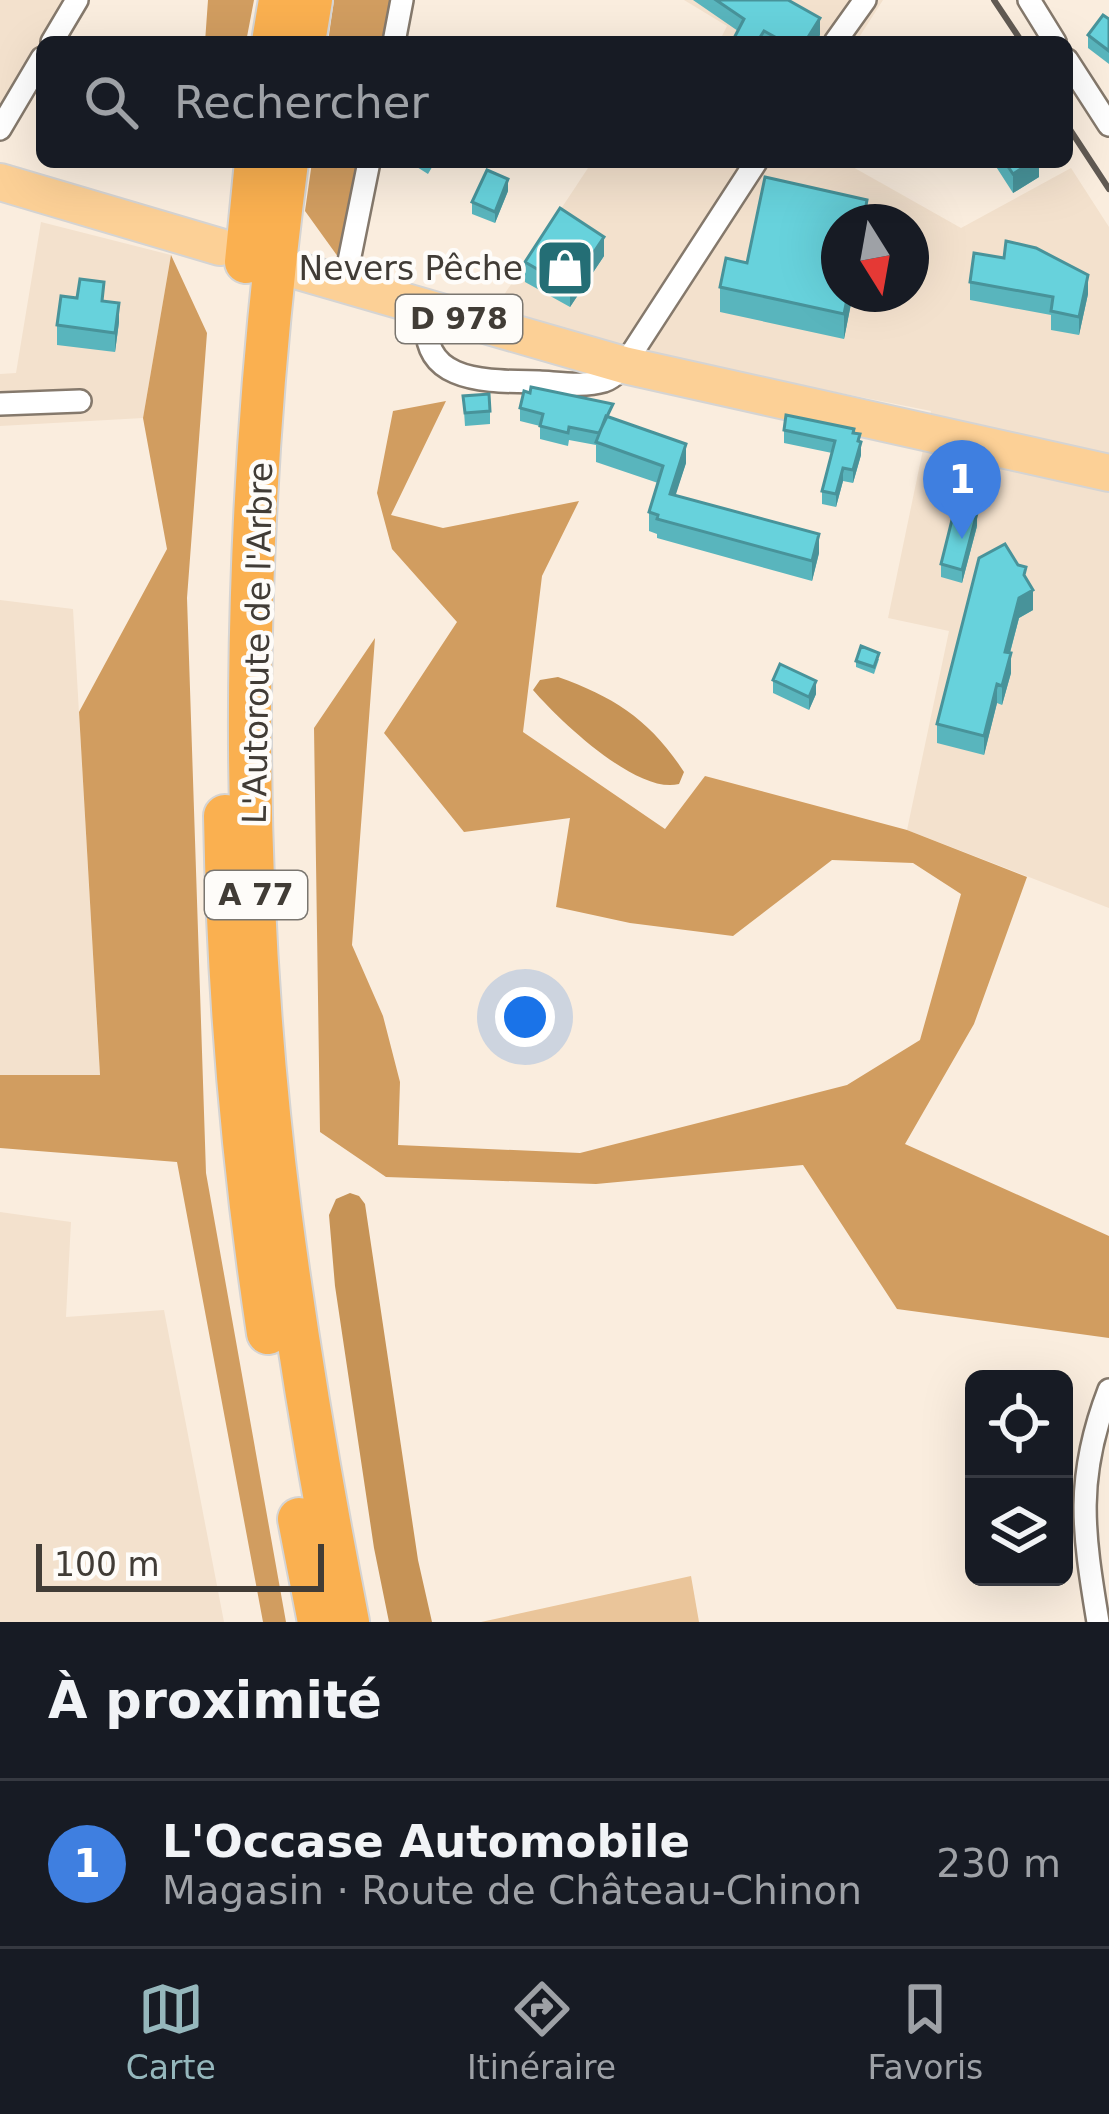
<!DOCTYPE html>
<html lang="fr">
<meta charset="utf-8">
<style>
body{margin:0;font-family:"DejaVu Sans",sans-serif;background:#242831;color:#f1f3f6}
.controls{position:absolute;right:36px;bottom:36px;display:grid;overflow:hidden;border-radius:18px;box-shadow:0 12px 48px #0002}
.controls button{width:108px;height:108px;display:grid;place-items:center;padding:0;border:0;border-bottom:3px solid #363941;background:#171b24;color:#f1f3f6;font:60px sans-serif}
.compass{position:absolute;left:821px;top:204px;width:108px;height:108px;border-radius:50%;background:#171b24;box-shadow:0 12px 48px #0002;rotate:169deg}
.scale{position:absolute;left:36px;bottom:30px;width:288px;box-sizing:border-box;padding-left:12px;border:6px solid #413c36;border-top:0;font-size:33px;line-height:42px;white-space:nowrap;color:#413c36;-webkit-text-stroke:9px #fefcf9;paint-order:stroke}
.you{position:absolute;left:525px;top:1017px;width:42px;height:42px;margin:-30px;border:9px solid #fff;border-radius:50%;background:#1a73e8;box-shadow:0 0 0 18px #1a73e833}
.badge{display:grid;place-items:center;width:78px;height:78px;border-radius:50%;background:#95b7bc;color:#fff;font-size:39px;font-weight:700}
.pin{position:absolute;translate:-50% -99px;filter:drop-shadow(0 3px 6px #0008)}
.pin::after{content:'';position:absolute;top:63px;width:42px;height:36px;background:inherit;clip-path:polygon(0 0,100% 0,50% 100%)}
.list{margin:0;padding:0;list-style:none}
h2{display:flex;justify-content:space-between;align-items:center;height:156px;margin:0;padding:0 48px;font-size:51px}
h2 small{font-size:39px;font-weight:400;color:#9ea1a6}
.list li{display:grid;grid-template-columns:78px 1fr auto;gap:36px;align-items:center;box-sizing:border-box;height:168px;padding:0 48px;border-top:3px solid #363941}
.list b{display:block;font-size:45px;white-space:nowrap}
.list p{margin:0;font-size:39px;white-space:nowrap;color:#9ea1a6}
.list em{font-size:39px;font-style:normal;color:#9ea1a6}
.icon{flex:none;width:66px;height:66px;fill:none;stroke:currentColor;stroke-width:2;stroke-linecap:round;stroke-linejoin:round}
.map{position:relative;flex:none;width:1109px;height:1622px;overflow:hidden}
.search{position:absolute;background:#171b24;box-shadow:0 12px 48px #0002;left:36px;right:36px;top:36px;height:132px;display:flex;align-items:center;gap:30px;box-sizing:border-box;padding:0 42px;border-radius:18px;color:#9ea1a6;font-size:45px}
.sheet{height:324px;background:#171b24}
nav{display:flex;justify-content:space-around;align-items:center;box-sizing:border-box;height:168px;border-top:3px solid #363941;background:#171b24;font-size:33px;color:#9ea1a6}
nav a{display:grid;justify-items:center;gap:6px}
nav .on{color:#95b7bc}
.map>svg:first-child{display:block}
.built{fill:#f3e1cd;fill-rule:evenodd}
.green{fill:#eac59a}
.forest{fill:#d19d60}
.water{fill:#c69356}
.lines{fill:none;stroke-linecap:round;stroke-linejoin:round}
.minor-casing{stroke:#85796c;stroke-width:26}
.primary-casing{stroke:#d5d4d3;stroke-width:40}
.motorway-casing{stroke:#d5d4d3;stroke-width:46}
.minor{stroke:#fff;stroke-width:21}
.primary{stroke:#fcd096;stroke-width:36}
.motorway{stroke:#fab050;stroke-width:42}
.rail{stroke:#615a53;stroke-width:6}
.wall{fill:#59b5bd}
.shaded-wall{fill:#48939a}
.building{fill:#67d2dc;stroke:#48939a;stroke-width:3}
.labels{text-anchor:middle;stroke-width:9;stroke-linejoin:round;paint-order:stroke}
.shield{fill:#fefcf9;stroke:#7a7670;stroke-width:3}
.shield-label{font-size:30px;font-weight:bold;fill:#413c36}
.poi-label{font-size:33px;fill:#413c36;stroke:#fefcf9;text-anchor:end}
.street-label{font-size:33px;fill:#413c36;stroke:#fefcf9}
</style>
<div class="map">
<svg width="1109" height="1622" viewBox="0 0 1109 1622">
<rect width="100%" height="100%" fill="#faedde"/>
<path class="built" d="M0,0H69L0,121Z
M684,0H883L856,42H719L727,26Z
M592,162H844L961,228L1071,168L1109,227V908L907,830L949,631L888,618L931,411L644,354L496,307ZM839,222H911V294H839Z
M41,222L171,255L143,418L0,426V374L16,373Z
M0,600L73,609L100,1076L0,1075Z
M0,1212L71,1222L66,1317L164,1310L224,1622H0Z"/>
<path class="green" d="M691,1576L699,1622H481Z"/>
<path class="forest" d="M208,0H254L246,42H205Z
M334,0H390L382,42H328Z
M312,162H359L341,261L305,211Z
M171,255L207,333L187,598L206,1173L286,1622H263L177,1162L0,1148V1075H100L79,712L167,549L143,418Z
M446,401L391,515L443,528L579,501L542,576L523,732L665,829L705,776L907,830L1027,877L974,1024L905,1144L1109,1236V1338L897,1309L803,1165L596,1184L386,1177L320,1132L314,728L375,638L352,945L383,1016L400,1082L398,1145L580,1153L847,1085L920,1040L961,894L913,863L832,860L733,936L630,923L556,907L570,818L464,832L384,733L457,622L392,549L377,493L393,411Z"/>
<path class="water" d="M558,677C615,697 651,721 684,772L679,784C637,795 559,720 533,690L540,680Z
M350,1193L359,1196L365,1204L418,1560L432,1622H389L374,1548L335,1286L329,1215L336,1199Z"/>
<g class="lines">
<g class="minor-casing">
<path id="minor" d="M1029,0L1055,42
M52,42L77,0
M394,42L402,0
M835,42L865,0
M1067,60L1109,125
M0,129L42,58
M344,286L369,162
M428,311C416,385 487,381 539,382C559,383 584,387 604,381C616,377 623,366 630,356L756,162
M0,404L80,401
M1098,1622C1083,1531 1075,1478 1109,1390"/>
</g>
<g class="primary-casing">
<path id="primary" d="M0,182L220,247
M295,270L624,365L1109,473"/>
</g>
<g class="motorway-casing">
<path id="motorway" d="M273,42L280,0
M304,42L311,0
M287,162C242,507 236,865 280,1211C298,1349 321,1485 348,1622
M246,262L256,162
M225,816C228,990 242,1161 268,1333
M299,1519L319,1622"/>
</g>
<use href="#minor" class="minor"/>
<use href="#primary" class="primary"/>
<use href="#motorway" class="motorway"/>
<path class="rail" d="M994,0L1022,42
M1067,125L1109,189"/>
</g>
<path class="wall" d="M693,0H788L820,35L815,42H732L738,31Z
M1109,19V64L1088,48V35Z
M409,162H435L428,174Z
M993,162H1039V177L1013,193Z
M508,191L495,223L472,214V202Z
M867,222L844,339L720,312V287L747,263Z
M604,256L570,307L525,282V262Z
M970,282L1088,294L1079,335L1051,330V315L970,300Z
M104,301L119,322L115,352L57,345V325Z
M463,396L490,411V424L465,426Z
M520,408L612,418L686,463L675,495L819,553L812,581L657,538V534L649,531V512L658,483L596,462V445L569,440L568,446L540,439V426L520,421Z
M784,430L853,433L860,442L861,455L853,483L843,481L836,507L822,504V491L832,453L784,443Z
M977,526L962,583L941,577V564Z
M1026,579L1033,610L1019,618L1010,653L1011,673L1002,705L997,703L984,755L937,743V724Z
M879,659L874,674L856,667V661Z
M773,680L816,694L809,710L773,693Z"/>
<path class="shaded-wall" d="M820,18V35L815,42H805Z
M1032,162H1039V177L1013,193V174Z
M508,179V191L495,223V212Z
M604,237V256L570,307V288Z
M1088,275V294L1079,335V317Z
M848,294H853L844,339V314Z
M119,303V322L115,352V333Z
M861,442V455L853,483V470Z
M686,444V463L670,513V494Z
M843,468V481L836,507V494Z
M977,513V526L962,583V570Z
M819,534V553L812,581V561Z
M1033,590V610L1019,618L1005,671V652L1019,598Z
M1011,653V673L1002,705V686Z
M816,681V694L809,710V697Z
M997,684V703L984,755V736Z"/>
<path class="building" d="M716,0H788L820,18L805,42H784L764,31L757,42H732L744,19Z
M1103,15L1109,19V51L1088,35Z
M1005,162H1032L1013,174Z
M487,170L508,179L495,212L472,202Z
M765,177L867,200L863,222H839V294H848L844,314L720,287L726,258L747,263Z
M560,208L604,237L570,288L525,262Z
M1006,241L1036,248L1088,275L1079,317L1051,311L1053,297L970,282L974,253L1004,258Z
M80,279L104,282L102,301L119,303L115,333L57,325L61,296L77,298Z
M531,387L613,404L599,433L569,427L568,433L540,426L543,414L520,408L524,391L530,393Z
M489,394L490,411L465,413L463,396Z
M786,415L854,429L853,433L860,434L858,441L861,442L853,470L843,468L836,494L822,491L835,441L784,430Z
M606,416L686,444L670,494L819,534L812,561L657,519L658,515L649,512L663,466L596,442Z
M955,508L977,513L962,570L941,564Z
M1005,544L1018,565L1026,567L1024,575L1033,590L1019,598L1005,652L1011,653L1002,686L997,684L984,736L937,724L979,558Z
M861,646L879,653L874,667L856,661Z
M780,664L816,681L809,697L773,680Z"/>
<defs>
<g id="shop-square" transform="scale(3)"><rect x="-9" y="-9" width="18" height="18" rx="4" fill="#246e75" stroke="#fefcf9"/><path d="M-5-2.5h2.3a2.7 3.5 0 0 1 5.4 0H5L5.5 6h-11ZM-1.5-2.5h3a1.5 2.3 0 0 0-3 0Z" fill="#fff"/></g>
</defs>
<g fill-rule="evenodd">
<use href="#shop-square" x="565" y="268"/>
</g>
<g class="labels">
<g class="shield">
<rect x="396" y="295" width="126" height="48" rx="9"/>
<rect x="205" y="871" width="102" height="48" rx="9"/>
</g>
<g class="shield-label">
<text x="459" y="329">D 978</text>
<text x="256" y="905">A 77</text>
</g>
<g class="poi-label">
<text x="523" y="280">Nevers Pêche</text>
</g>
<g class="street-label">
<text transform="translate(257 643) rotate(-89)" y="12">L'Autoroute de l'Arbre</text>
</g>
</g>
</svg>
<div class="controls">
<button><svg class="icon" aria-label="locate" viewBox="0 0 24 24"><circle cx="12" cy="12" r="6"/><path d="M12 2v4M12 18v4M2 12h4M18 12h4"/></svg></button>
<button><svg class="icon" aria-label="layers" viewBox="0 0 24 24"><path d="M12 4l9 5-9 5-9-5zM3 14l9 5 9-5"/></svg></button>
</div>
<svg class="compass" viewBox="-18 -18 36 36"><path d="M0-13l5 13h-10z" fill="#e53935"/><path d="M0 13l5-13h-10z" fill="#9ea1a6"/></svg>
<div class="scale">100 m</div>
<div class="you"></div>
<div class="pin badge" style="left:962px;top:539px;background:#3f7fe0">1</div>
<div class="search"><svg class="icon" aria-label="search" viewBox="0 0 24 24"><circle cx="10" cy="10" r="6"/><path d="M15 15l6 6"/></svg>Rechercher</div>
</div>
<section class="sheet">
<h2>À proximité<small></small></h2>
<ul class="list">
<li><span class="badge" style="background:#3f7fe0">1</span><div><b>L'Occase Automobile</b><p>Magasin · Route de Château-Chinon</p></div><em>230 m</em></li>
</ul>
</section>
<nav>
<a class="on"><svg class="icon" aria-label="map" viewBox="0 0 24 24"><path d="M3 6l6-2 6 2 6-2v14l-6 2-6-2-6 2zM9 4v14M15 6v14"/></svg>Carte</a>
<a><svg class="icon" aria-label="directions" viewBox="0 0 24 24"><path d="M12 3l9 9-9 9-9-9zM9 14v-3h6M13 9l2 2-2 2"/></svg>Itinéraire</a>
<a><svg class="icon" aria-label="saved" viewBox="0 0 24 24"><path d="M7 4h10v16l-5-4-5 4z"/></svg>Favoris</a>
</nav>
